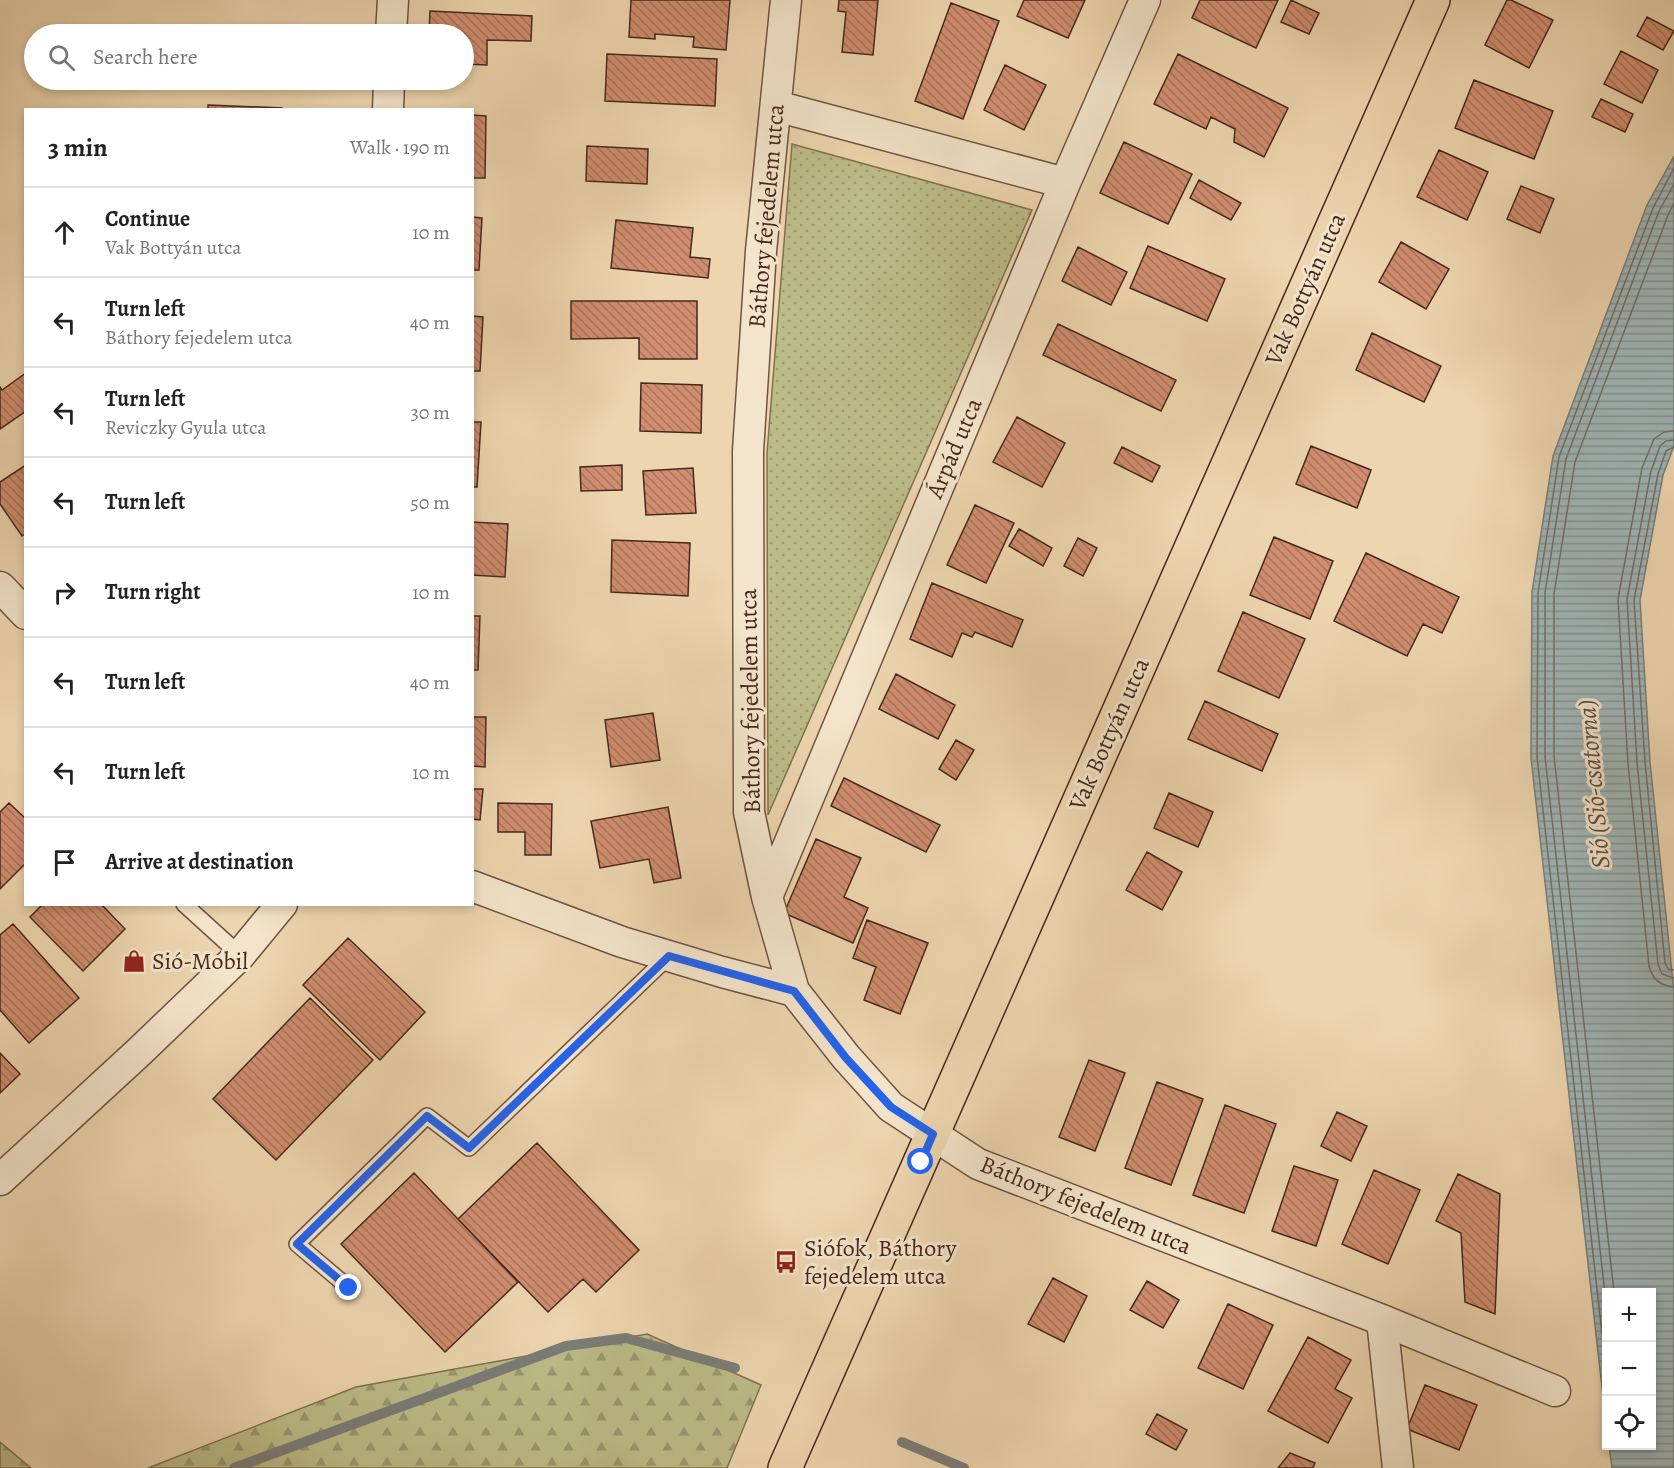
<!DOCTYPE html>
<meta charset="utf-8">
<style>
body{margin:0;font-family:Alegreya,serif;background:#f6f6f6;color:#222}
.controls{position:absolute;right:18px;bottom:18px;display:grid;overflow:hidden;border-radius:0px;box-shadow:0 3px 9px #0003}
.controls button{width:54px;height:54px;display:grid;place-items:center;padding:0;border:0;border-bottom:2px solid #e0e0e0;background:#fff;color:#222;font:30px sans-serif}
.stop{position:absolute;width:18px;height:18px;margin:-14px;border:4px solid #2563eb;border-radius:50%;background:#fff}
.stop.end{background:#2563eb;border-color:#fff;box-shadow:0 2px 6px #0008}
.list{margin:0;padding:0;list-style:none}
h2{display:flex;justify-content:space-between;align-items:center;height:78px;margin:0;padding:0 24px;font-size:26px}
h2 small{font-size:20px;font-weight:400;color:#767676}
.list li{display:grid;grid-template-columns:39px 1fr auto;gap:18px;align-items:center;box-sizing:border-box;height:90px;padding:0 24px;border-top:2px solid #e0e0e0}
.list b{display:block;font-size:22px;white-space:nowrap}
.list p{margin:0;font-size:20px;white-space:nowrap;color:#767676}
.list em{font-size:20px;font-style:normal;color:#767676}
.icon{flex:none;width:33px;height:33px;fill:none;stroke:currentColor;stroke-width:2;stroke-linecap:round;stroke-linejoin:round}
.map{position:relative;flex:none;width:1674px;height:1468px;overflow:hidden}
.search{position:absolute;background:#fff;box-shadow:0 3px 9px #0003;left:24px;top:24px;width:450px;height:66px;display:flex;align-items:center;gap:15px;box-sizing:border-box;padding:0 21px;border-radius:33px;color:#767676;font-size:22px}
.panel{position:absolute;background:#fff;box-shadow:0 3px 9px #0003;left:24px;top:108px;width:450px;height:798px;border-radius:0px}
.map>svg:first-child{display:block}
.forest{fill:url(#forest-firs);stroke:#817252;stroke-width:1.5}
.park{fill:url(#park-dots);stroke:#817252;stroke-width:1.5}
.water{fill:url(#water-rules);stroke:#7b7d79;stroke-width:1.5}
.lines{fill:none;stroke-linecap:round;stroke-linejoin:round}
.shore{stroke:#726f6a;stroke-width:1.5}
.stream{stroke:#7b7d79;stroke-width:10}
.building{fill:url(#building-back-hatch);stroke:#46291d;stroke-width:1.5}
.service-casing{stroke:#705442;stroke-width:18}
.minor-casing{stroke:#705442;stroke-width:33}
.primary-casing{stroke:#46291d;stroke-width:36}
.service{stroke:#f3e4cb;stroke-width:15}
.minor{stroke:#f3e4cb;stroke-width:30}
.primary{stroke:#edd5af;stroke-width:33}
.route{stroke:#2563eb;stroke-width:8}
.labels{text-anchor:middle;stroke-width:6;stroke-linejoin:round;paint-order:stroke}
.street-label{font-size:24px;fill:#46291d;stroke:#f3e4cb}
.poi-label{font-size:24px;fill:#46291d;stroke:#f3e4cb;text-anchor:start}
.water-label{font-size:26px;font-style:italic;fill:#5c4c44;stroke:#f3e4cb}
</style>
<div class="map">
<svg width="1674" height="1468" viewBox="0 0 1674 1468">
<defs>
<pattern id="forest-firs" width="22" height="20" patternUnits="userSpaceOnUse" patternTransform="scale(1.5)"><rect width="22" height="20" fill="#bcbc88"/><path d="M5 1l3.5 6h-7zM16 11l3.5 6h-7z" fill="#9b996f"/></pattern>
<pattern id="park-dots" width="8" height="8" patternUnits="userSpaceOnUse" patternTransform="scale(1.5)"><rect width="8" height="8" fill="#bcbc88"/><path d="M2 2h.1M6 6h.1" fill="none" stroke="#9b996f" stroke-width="1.8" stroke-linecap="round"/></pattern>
<pattern id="water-rules" width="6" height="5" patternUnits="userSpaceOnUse" patternTransform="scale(1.5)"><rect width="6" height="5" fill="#9fb5b7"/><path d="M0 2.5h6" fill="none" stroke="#839394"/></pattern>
<pattern id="building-back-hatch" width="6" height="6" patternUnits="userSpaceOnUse" patternTransform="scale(1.5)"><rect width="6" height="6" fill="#d08d6f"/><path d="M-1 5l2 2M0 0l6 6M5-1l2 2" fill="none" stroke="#ab735b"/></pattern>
</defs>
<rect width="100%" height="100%" fill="#edd5af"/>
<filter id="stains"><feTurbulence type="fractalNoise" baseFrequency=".00333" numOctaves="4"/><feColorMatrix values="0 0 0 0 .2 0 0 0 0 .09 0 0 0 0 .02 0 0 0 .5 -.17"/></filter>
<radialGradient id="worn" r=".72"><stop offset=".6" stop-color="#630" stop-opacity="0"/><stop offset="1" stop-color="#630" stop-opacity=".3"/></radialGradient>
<path class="forest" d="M647,1334L761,1385L727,1468H148L356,1387Z
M0,1442L31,1468H0Z"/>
<path class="park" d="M792,144L1032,210L768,815L767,453Z"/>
<path class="water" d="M1674,156V446L1663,475L1640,600L1650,762L1674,992V1468H1612L1609,1446H1652V1292H1606V1423L1531,758L1532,592L1553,456L1647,205Z"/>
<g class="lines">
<path class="shore" d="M1674,431L1664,432L1654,439L1642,468L1618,599L1628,764L1649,966C1652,979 1661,986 1674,987
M1674,440L1666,441L1660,446L1651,471L1627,599L1637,763L1658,964L1662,974L1674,978
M1674,447L1666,451L1658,474L1634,600L1645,762L1665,963L1668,969L1674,970
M1614,1292L1554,756V594L1575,462L1668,215L1674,203
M1606,1303L1545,757V593L1566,459L1659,211L1674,184
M1606,1369L1537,757L1538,593L1559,457L1653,208L1674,168"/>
<path class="stream" d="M902,1442L964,1468
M234,1468L566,1346L626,1338L735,1368"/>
</g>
<path class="building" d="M631,0H730L726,50L693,47L694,37L655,34V39L629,37Z
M839,0H878L873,55L842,52L846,12L838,11Z
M1024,0H1085L1068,38L1017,16Z
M1200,0H1278L1256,48L1192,18Z
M1291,0L1319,13L1309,34L1281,22Z
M1507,0H1511L1553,20L1529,68L1485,45Z
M951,3L999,21L963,119L915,101Z
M430,11L532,16L531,41L487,40V65L464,64V34H429Z
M1647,17L1674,31L1663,50L1637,36Z
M1621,51L1658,70L1642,103L1604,84Z
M607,54L717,59L715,106L605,101Z
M1178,54L1288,108L1264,157L1234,142L1235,129L1211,117L1206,129L1154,104Z
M1005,65L1046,85L1024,130L984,110Z
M1474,80L1553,111L1534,159L1455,128Z
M1601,99L1633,114L1625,132L1592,117Z
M208,105L282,108V110H208Z
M472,115L486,116L485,178H472Z
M1124,142L1192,174L1168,224L1100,193Z
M587,146L648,149L647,184L586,181Z
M1439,150L1488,172L1467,220L1417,197Z
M1199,180L1241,203L1231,220L1190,198Z
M1521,186L1554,199L1540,233L1507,219Z
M472,217L482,218L479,270H472Z
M616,220L693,228L690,257L710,259L708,278L611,268Z
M1401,242L1449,269L1426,309L1379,282Z
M1148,246L1225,279L1207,321L1130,288Z
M1078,247L1127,272L1111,305L1062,281Z
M571,301H697V359H639V338L571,339Z
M472,316L483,317L480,371H472Z
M1058,324L1176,380L1161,411L1043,355Z
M1372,333L1441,366L1424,402L1356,370Z
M26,373V411L0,429V387L2,390Z
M641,383L702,385L701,433L640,431Z
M1017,417L1065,443L1042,487L993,462Z
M472,422H481L477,487H472Z
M1311,446L1371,470L1357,508L1296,484Z
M1122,447L1160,466L1152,482L1114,463Z
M26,465V533L22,536L0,504V482Z
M622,465V490L581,491L580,467Z
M693,468L696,513L646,515L643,471Z
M975,505L1014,523L986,583L947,565Z
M472,522L508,524L505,577L472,575Z
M1019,529L1052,548L1043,566L1009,546Z
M1274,537L1333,561L1310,619L1250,595Z
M1078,538L1097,548L1083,576L1064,566Z
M612,540L690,543L688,596L611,592Z
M1366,553L1459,597L1442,633L1423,624L1407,656L1334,621Z
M932,583L1023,620L1012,647L975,632L972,637L962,633L952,657L910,639Z
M1243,612L1305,639L1279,698L1218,671Z
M472,616H480L478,670H472Z
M896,674L955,705L938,739L879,709Z
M1205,701L1278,734L1262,771L1188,739Z
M653,713L660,760L611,767L605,720Z
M472,717H486L485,767L472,766Z
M956,740L974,750L956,780L939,769Z
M844,778L940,825L926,852L831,806Z
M472,789H483L480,820L472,819Z
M1169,793L1213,812L1198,847L1154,828Z
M9,803L26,819V863L0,889V812Z
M498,803L552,804L551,855H525V832H498Z
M668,807L681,878L654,883L649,859L600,868L591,821Z
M816,839L861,858L844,897L868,908L853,943L784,913Z
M1147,852L1182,872L1162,910L1126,890Z
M43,904H101L125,929L83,971L30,917Z
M867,920L928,943L900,1014L864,1000L876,967L853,958Z
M13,924L79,998L29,1043L0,1010V935Z
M348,938L425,1012L380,1060L303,985Z
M310,998L373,1060L276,1160L213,1099Z
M0,1053L20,1074L0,1093Z
M1089,1060L1125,1073L1095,1151L1059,1137Z
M1157,1082L1203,1099L1171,1185L1125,1168Z
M1225,1105L1276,1124L1244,1213L1193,1195Z
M1337,1112L1367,1126L1351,1161L1321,1146Z
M537,1143L639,1250L596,1292L583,1279L548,1312L458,1219Z
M1294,1166L1338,1180L1316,1246L1272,1231Z
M1374,1170L1420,1190L1388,1264L1342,1244Z
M414,1173L518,1282L445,1352L341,1244Z
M1458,1174L1500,1194L1495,1314L1465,1302L1461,1233L1436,1221Z
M1053,1278L1087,1296L1064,1342L1028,1324Z
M1147,1281L1179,1300L1163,1328L1130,1310Z
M1228,1304L1273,1325L1243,1389L1198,1368Z
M1308,1337L1351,1360L1335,1389L1352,1398L1328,1443L1268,1411Z
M1425,1385L1477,1405L1459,1450L1407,1429Z
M1157,1414L1187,1430L1176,1450L1146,1434Z
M1290,1453L1315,1463L1313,1468H1278Z"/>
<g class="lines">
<g class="service-casing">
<path id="service" d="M184,904L240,955
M349,1288L297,1244L427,1116L469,1148L669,956"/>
</g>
<g class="minor-casing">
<path id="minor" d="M786,0L761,251L748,451L749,812L767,897L794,991L846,1057L891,1107L978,1164L1382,1320L1555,1391
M391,34L393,0
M776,106L1065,183
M388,110L389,80
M0,587L26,614
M472,886L622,942L722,972L794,991
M767,897L1065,183L1145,0
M0,1180L139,1052L240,955L282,904
M1382,1320L1398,1468"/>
</g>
<g class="primary-casing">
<path id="primary" d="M785,1468L1433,0"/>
</g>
<use href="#service" class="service"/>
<use href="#minor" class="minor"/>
<use href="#primary" class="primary"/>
</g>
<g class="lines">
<path class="route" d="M349,1288L297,1244L427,1116L469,1148L669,956L794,991L846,1058L891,1107L933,1134L921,1162"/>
</g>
<defs>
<g id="shop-bare" transform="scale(1.8)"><path d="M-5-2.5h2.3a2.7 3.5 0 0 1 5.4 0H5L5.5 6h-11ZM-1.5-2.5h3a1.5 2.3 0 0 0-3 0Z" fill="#8f2418" stroke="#f3e4cb" stroke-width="2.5" paint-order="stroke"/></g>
<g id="bus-bare" transform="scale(1.8)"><path d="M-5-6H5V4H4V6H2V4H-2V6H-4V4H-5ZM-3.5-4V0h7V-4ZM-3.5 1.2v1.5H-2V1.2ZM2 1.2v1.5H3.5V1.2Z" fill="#8f2418" stroke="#f3e4cb" stroke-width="2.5" paint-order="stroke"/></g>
</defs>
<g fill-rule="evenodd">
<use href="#shop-bare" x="134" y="961"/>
<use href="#bus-bare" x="786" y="1262"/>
</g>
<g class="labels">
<g class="street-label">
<text transform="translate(766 216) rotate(-85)" y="8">Báthory fejedelem utca</text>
<text transform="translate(1305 289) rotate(-66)" y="8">Vak Bottyán utca</text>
<text transform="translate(954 448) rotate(-67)" y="8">Árpád utca</text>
<text transform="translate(750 701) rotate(-91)" y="8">Báthory fejedelem utca</text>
<text transform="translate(1109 734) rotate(-66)" y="8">Vak Bottyán utca</text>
<text transform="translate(1086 1205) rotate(22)" y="8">Báthory fejedelem utca</text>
</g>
<g class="poi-label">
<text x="152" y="969">Sió-Mobil</text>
<text x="804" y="1256">Siófok, Báthory<tspan x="804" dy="28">fejedelem utca</tspan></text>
</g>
<g class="water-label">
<text transform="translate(1593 784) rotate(-95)" y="9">Sió (Sió-csatorna)</text>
</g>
</g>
<rect width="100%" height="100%" filter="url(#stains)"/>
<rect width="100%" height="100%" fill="url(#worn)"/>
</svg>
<div class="controls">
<button>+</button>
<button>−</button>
<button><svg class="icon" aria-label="locate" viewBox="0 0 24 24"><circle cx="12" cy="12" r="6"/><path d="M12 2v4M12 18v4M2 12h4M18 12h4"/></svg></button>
</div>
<div class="stop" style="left:921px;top:1162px"></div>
<div class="stop end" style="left:349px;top:1288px"></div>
<div class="search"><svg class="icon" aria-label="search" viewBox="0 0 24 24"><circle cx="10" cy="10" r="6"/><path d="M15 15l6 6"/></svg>Search here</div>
<section class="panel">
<h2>3 min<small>Walk · 190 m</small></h2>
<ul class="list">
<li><svg class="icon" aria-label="ahead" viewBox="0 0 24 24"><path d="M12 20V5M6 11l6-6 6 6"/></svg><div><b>Continue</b><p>Vak Bottyán utca</p></div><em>10 m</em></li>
<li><svg class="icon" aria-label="left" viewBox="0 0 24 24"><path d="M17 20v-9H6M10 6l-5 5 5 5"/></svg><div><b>Turn left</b><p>Báthory fejedelem utca</p></div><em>40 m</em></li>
<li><svg class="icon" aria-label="left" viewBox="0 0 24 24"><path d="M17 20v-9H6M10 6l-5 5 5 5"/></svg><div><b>Turn left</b><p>Reviczky Gyula utca</p></div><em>30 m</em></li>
<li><svg class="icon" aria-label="left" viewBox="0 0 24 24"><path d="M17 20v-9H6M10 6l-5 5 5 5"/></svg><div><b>Turn left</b></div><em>50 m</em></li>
<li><svg class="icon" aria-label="right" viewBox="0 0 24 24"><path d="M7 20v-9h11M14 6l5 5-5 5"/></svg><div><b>Turn right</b></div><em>10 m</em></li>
<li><svg class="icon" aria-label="left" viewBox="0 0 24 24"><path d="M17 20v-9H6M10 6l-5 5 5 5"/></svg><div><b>Turn left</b></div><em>40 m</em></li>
<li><svg class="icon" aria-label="left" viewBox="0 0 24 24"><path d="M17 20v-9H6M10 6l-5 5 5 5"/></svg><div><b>Turn left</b></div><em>10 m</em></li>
<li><svg class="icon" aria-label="arrive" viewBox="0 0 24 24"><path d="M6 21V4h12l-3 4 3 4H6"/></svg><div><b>Arrive at destination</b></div></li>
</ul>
</section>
</div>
